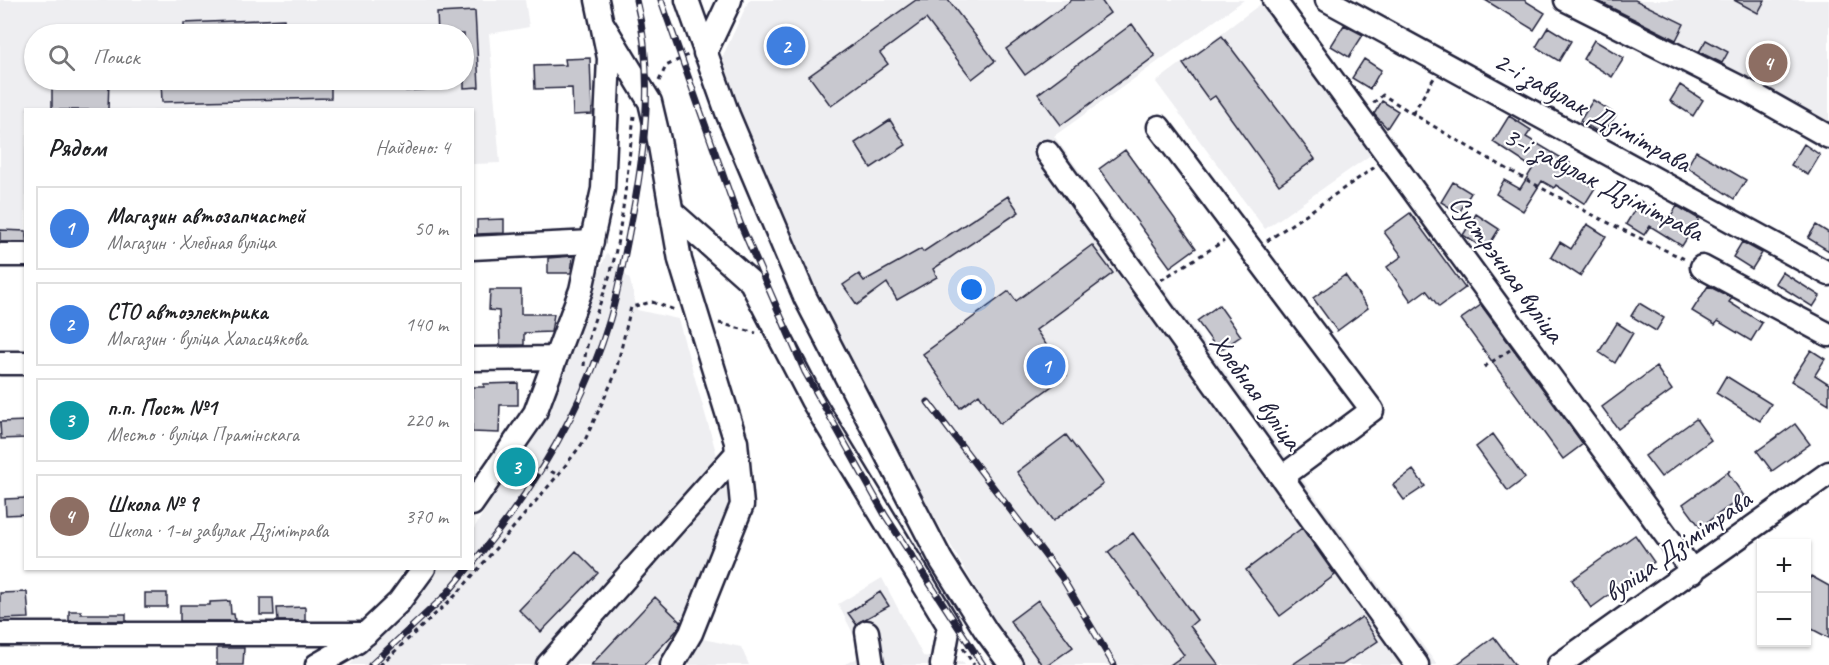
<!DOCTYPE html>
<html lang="ru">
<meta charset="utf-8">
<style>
body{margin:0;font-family:Caveat,sans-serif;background:#f2f2f2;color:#202124}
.controls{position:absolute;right:18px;bottom:18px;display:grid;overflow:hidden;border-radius:0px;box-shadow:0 2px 4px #0004}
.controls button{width:54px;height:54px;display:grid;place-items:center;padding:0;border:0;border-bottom:2px solid #e0e0e0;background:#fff;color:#202124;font:30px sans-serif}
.you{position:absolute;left:972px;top:290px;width:21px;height:21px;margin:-15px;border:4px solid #fff;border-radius:50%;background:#1a73e8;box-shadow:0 0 0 9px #1a73e833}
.badge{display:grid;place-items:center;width:39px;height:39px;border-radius:50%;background:#c8321e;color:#fff;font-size:20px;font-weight:700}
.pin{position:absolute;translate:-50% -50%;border:3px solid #fff;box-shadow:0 2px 6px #0006}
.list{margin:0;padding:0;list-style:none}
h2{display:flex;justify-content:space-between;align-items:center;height:78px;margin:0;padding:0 24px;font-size:26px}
h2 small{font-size:20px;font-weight:400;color:#757577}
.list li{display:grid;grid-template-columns:39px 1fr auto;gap:18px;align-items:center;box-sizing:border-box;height:84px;margin:0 12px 12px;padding:0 12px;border:2px solid #e0e0e0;border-radius:0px}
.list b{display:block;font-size:22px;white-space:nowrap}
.list p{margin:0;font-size:20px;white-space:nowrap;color:#757577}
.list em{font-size:20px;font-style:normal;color:#757577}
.icon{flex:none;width:33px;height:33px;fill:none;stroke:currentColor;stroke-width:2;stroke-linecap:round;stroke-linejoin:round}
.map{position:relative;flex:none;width:1829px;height:665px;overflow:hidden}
.search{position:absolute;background:#fff;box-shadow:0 2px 4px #0004;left:24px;top:24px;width:450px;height:66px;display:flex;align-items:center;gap:15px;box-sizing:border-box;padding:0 21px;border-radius:33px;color:#757577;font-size:22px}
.panel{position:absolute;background:#fff;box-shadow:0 2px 4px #0004;left:24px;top:108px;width:450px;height:462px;border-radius:0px}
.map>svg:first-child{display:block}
.built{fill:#eeeef1;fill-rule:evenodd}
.building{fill:#c8c8cf;stroke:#22223b;stroke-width:1.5}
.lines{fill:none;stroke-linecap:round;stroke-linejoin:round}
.minor-casing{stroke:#22223b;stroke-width:27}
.path{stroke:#22223b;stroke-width:3;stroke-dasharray:4.5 4.5;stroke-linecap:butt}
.minor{stroke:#fff;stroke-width:22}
.rail-casing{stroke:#22223b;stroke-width:7}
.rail{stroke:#fff;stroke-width:4.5;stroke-dasharray:14;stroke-linecap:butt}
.labels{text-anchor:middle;stroke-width:4.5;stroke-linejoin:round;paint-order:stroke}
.street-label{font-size:28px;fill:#22223b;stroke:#fff}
</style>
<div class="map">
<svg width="1829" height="665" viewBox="0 0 1829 665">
<rect width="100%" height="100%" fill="#fff"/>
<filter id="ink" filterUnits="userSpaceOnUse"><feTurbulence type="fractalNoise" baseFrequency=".0167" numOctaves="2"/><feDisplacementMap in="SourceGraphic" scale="12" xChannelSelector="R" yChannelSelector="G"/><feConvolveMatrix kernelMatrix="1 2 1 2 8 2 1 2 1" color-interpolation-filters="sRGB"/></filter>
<g filter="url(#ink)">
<path class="built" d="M0,0H525L529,27L489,34L500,163L473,164L472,110H26L25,251H0ZM34,34H464V80H34Z
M749,0H1244L1054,136L1437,665H1020L901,459L803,265L720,62Z
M1583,0H1829V126Z
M1262,3L1372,154L1265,229L1156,82Z
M607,253L630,280L637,310L678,319L730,501L685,631L703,639L741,647L749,665H350L437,569L472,568L473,530L534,426Z
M882,578L923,656L963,662L965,665H843L864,655L838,604Z"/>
<path class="building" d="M916,0H948L995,61L972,79L926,19L880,53L888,64L831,106L809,76Z
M1072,0H1101L1110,13L1025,75L1006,49Z
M1485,0H1524L1545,13L1534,30Z
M1596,0H1635L1684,24L1676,40Z
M1734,0H1765L1758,13Z
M475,11L479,87L464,88V34H438L437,13Z
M284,19L285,34H184V23Z
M1132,24L1155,56L1061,125L1038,94Z
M1344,25L1363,35L1349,57L1331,46Z
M1548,27L1571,41L1559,61L1536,47Z
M1222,36L1315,159L1279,185L1215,96L1209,100L1183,64Z
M1594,40L1624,58L1612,77L1583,59Z
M1706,40L1728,52L1722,63L1699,52Z
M590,58L592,114L573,115L572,88L535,89L534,66L566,65L565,59Z
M1364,59L1381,70L1370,89L1352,78Z
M52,80H109L108,110H52Z
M161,80H331V98L162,102Z
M405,80H442L443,88L406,91Z
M1680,85L1703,100L1693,116L1670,101Z
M1593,100L1616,115L1603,135L1580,121Z
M1382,101L1398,111L1387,128L1374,114Z
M1509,116L1531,130L1526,137L1570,163L1566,170L1595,188L1585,204L1556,185L1554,188L1542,181L1523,211L1496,194L1504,180L1520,189L1533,168L1493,142Z
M890,120L906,145L871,168L855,143Z
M1804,144L1820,155L1808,175L1791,165Z
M1125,150L1196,248L1170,267L1099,169Z
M1696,151L1746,180L1734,199L1687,167Z
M1453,182L1471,193L1459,213L1441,202Z
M1008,196L1019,212L933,269L937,277L897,300L887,283L857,305L843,285L859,274L864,281L921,249L923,252Z
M1640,201L1669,219L1677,206L1699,219L1682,246L1650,226L1644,235L1626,224Z
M1410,213L1465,288L1439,307L1426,290L1411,301L1387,267L1402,256L1384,232Z
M1476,214L1499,229L1486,250L1463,235Z
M504,219V233L477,234V220Z
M1587,224L1606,236L1580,276L1551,257L1560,242L1571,249Z
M1816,225L1829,233V251L1808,238Z
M0,230L26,231V242H0Z
M1742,242L1762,253L1752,269L1733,257Z
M1092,245L1113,273L1036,330L1067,375L1000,424L979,394L960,408L923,354L1009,291L1016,301Z
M573,256L571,273H548V258Z
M1782,272L1820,296L1813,307L1775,283Z
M1345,275L1368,308L1337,331L1313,298Z
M1708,286L1732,298L1729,302L1762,323L1751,341L1718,321L1715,325L1692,311Z
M490,290H521V314H554L551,332L524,333V345H500L499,311L489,310Z
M1639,303L1664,318L1656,331L1631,316Z
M1219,305L1241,336L1219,351L1197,321Z
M1481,305L1583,444L1563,459L1461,319Z
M1617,323L1633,333L1615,363L1599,352Z
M1811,350L1825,359L1815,375L1829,384V404L1791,381Z
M1656,367L1672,390L1618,429L1602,407Z
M1726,376L1771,404L1760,421L1716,393Z
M518,383V405H500L499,433L472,432V387H484V384Z
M1696,419L1711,440L1661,477L1645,456Z
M26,421V438L1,439L0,422Z
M1795,424L1810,444L1772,471L1757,451Z
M1493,434L1525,478L1508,491L1476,447Z
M1066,435L1103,484L1053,521L1017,472Z
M525,452L531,456L510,484L505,480Z
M1413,470L1425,486L1404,500L1393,485Z
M1730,470L1728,473L1744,496L1700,527L1683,504Z
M26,498V514L6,515L5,499Z
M1302,528L1335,575L1280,616L1246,570Z
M1133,533L1197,620L1190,626L1219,665H1170L1184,655L1108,552Z
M1635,535L1654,562L1591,608L1572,580Z
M576,551L598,573L541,632L519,610Z
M1811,576L1829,586V638L1806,626V585Z
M27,592L29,618L0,619V593Z
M880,592L889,606L856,624L848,613Z
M145,593H167V607H145Z
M655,597L681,622L677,630L644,665H591Z
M260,598H273L274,615H260Z
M1038,600L1073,647L1048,665H1042L1010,621Z
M230,601L231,614H234L235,621H180V605H210V602Z
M305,607V621H278L277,608Z
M69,611H81V614H126V621H69Z
M1362,617L1378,641L1342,665H1292Z
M1494,637L1515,665H1456Z
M217,648H244L243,665H217Z"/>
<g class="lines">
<g class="minor-casing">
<path id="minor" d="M687,0L728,115L805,297L941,560L986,631L1011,665
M1274,0L1693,572
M1327,0L1829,274
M1566,0L1751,93L1829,137
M602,23L650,102L659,140L680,260L736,442L742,505L691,633L672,665
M705,53L730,0
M1159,127L1372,410L1282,477
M1047,152L1417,665
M671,211L751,282L812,400L949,626L942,665
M472,248L592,242
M0,255H26
M1702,267L1829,335
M472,359L555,358
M0,363H26
M472,504L535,413L581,290L603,189L609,58L597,0
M867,632L872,665
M0,634H366
M317,665L357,642L399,602L424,568
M548,665L737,453
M1559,665L1829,473"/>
</g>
<path class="path" d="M659,81L666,66L688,55
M1373,103L1383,95C1480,156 1582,213 1687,260
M1413,113L1434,78
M1267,241L1375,167
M1161,280L1224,241
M719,323L756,333
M584,366C587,330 604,298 613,264C624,215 628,165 634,116
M1484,367L1510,350
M543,467L558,475
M963,648L974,665
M380,665L457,594L558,475L585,440L615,375L631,307L652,302L675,310"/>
<use href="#minor" class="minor"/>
<g class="rail-casing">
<path id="rail" d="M661,0L740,223L805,372L885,515L983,665
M928,402L1061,576L1114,665
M472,564C533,491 583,410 610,319C620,284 626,248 633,212C646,143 654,69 636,0
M371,665L445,596L468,568"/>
</g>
<use href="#rail" class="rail"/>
</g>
</g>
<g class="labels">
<g class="street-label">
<text transform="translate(1593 111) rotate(29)" y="10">2-і завулак Дзімітрава</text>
<text transform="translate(1604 183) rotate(27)" y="10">3-і завулак Дзімітрава</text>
<text transform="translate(1508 268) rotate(54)" y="10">Сустрэчная вуліца</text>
<text transform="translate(1257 391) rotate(54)" y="10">Хлебная вуліца</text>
<text transform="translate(1677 545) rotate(-35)" y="10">вуліца Дзімітрава</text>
</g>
</g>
</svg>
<div class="controls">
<button>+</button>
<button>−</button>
</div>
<div class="you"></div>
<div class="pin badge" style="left:1046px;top:366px;background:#3f7fe0">1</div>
<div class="pin badge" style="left:786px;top:46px;background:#3f7fe0">2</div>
<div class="pin badge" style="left:516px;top:467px;background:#0f9aa8">3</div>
<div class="pin badge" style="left:1768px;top:63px;background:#8d6e63">4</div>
<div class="search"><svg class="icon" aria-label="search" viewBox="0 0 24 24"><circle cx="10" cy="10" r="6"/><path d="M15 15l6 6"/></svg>Поиск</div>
<section class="panel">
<h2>Рядом<small>Найдено: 4</small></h2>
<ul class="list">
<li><span class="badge" style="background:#3f7fe0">1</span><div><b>Магазин автозапчастей</b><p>Магазин · Хлебная вуліца</p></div><em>50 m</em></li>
<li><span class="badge" style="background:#3f7fe0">2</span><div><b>СТО автоэлектрика</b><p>Магазин · вуліца Халасцякова</p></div><em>140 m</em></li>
<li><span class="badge" style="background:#0f9aa8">3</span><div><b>п.п. Пост №1</b><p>Место · вуліца Прамінскага</p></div><em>220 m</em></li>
<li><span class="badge" style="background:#8d6e63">4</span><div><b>Школа № 9</b><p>Школа · 1-ы завулак Дзімітрава</p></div><em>370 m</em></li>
</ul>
</section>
</div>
